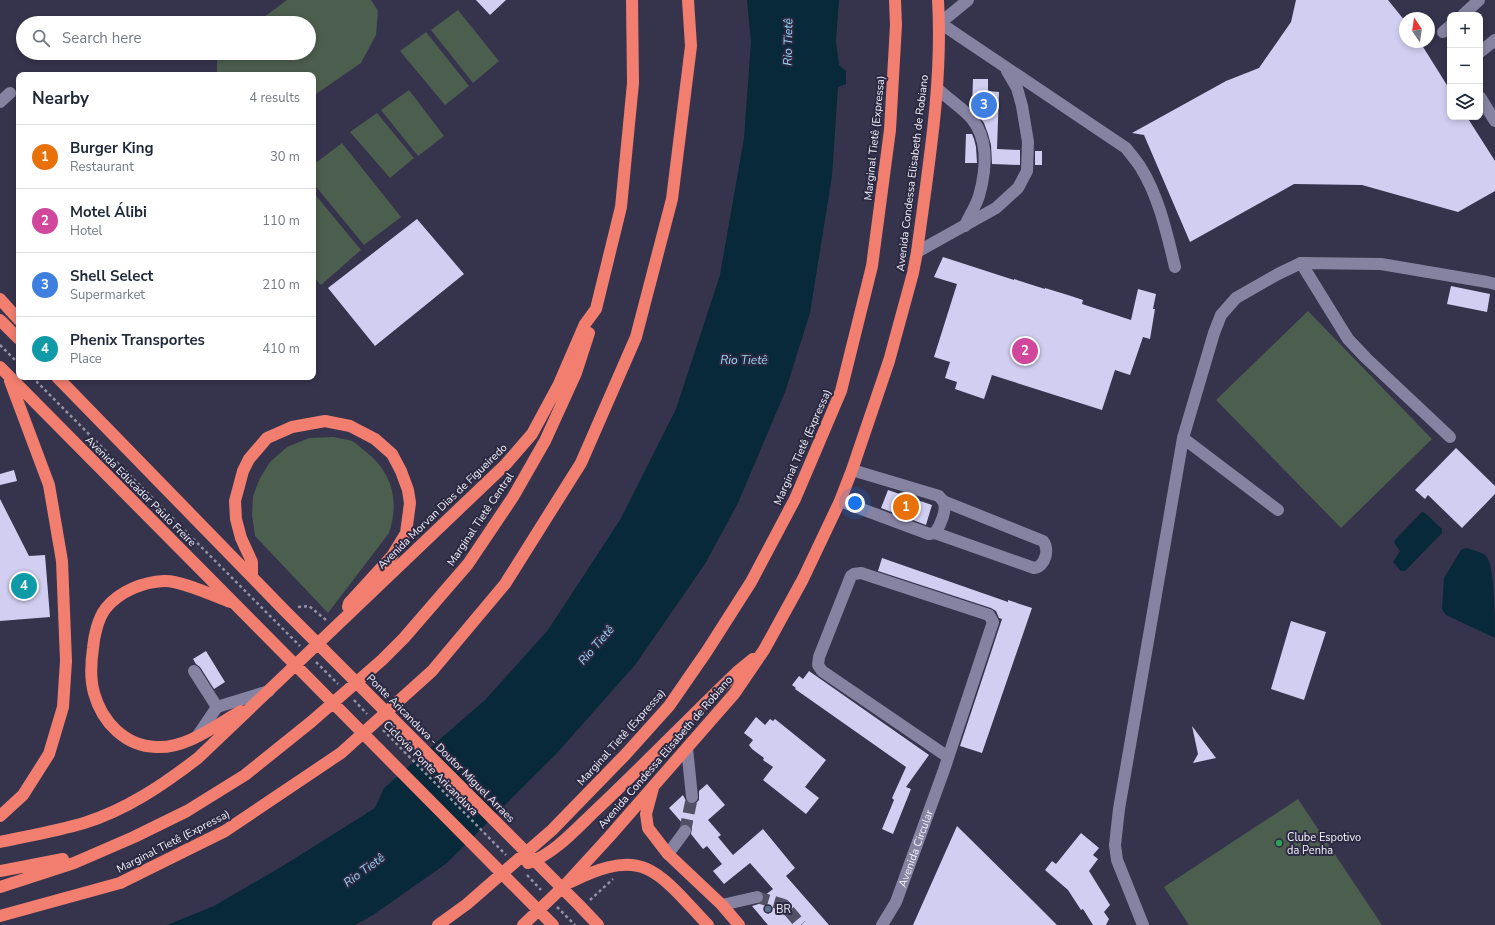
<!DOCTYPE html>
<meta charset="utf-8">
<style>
body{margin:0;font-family:"Nunito Sans",sans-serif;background:#f6f6f7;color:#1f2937}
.controls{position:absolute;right:12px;top:12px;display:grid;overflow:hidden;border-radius:8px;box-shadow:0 2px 6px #0003}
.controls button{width:36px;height:36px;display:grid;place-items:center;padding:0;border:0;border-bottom:1px solid #e0e1e3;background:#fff;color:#1f2937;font:20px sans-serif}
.compass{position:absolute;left:1399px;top:12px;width:36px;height:36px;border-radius:50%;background:#fff;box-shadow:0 2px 6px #0003;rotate:347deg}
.you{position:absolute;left:855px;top:503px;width:14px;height:14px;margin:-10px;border:3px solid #fff;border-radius:50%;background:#1a73e8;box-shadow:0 0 0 6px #1a73e833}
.badge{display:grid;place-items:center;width:26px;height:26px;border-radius:50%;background:#3a7186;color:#fff;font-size:13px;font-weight:700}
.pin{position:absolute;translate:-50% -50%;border:2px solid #fff;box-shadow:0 1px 4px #0006}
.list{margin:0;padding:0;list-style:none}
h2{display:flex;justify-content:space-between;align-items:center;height:52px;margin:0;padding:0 16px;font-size:17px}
h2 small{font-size:13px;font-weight:400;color:#747a83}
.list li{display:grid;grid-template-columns:26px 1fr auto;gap:12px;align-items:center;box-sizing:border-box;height:64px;padding:0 16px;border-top:1px solid #e0e1e3}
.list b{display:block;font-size:15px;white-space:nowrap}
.list p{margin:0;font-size:13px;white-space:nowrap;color:#747a83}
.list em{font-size:13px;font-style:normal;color:#747a83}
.icon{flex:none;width:22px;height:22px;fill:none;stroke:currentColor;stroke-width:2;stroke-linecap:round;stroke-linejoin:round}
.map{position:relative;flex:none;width:1495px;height:925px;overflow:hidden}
.search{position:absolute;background:#fff;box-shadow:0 2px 6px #0003;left:16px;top:16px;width:300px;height:44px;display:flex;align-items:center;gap:10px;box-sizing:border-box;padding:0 14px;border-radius:22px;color:#747a83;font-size:15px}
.panel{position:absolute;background:#fff;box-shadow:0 2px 6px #0003;left:16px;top:72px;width:300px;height:308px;border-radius:8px}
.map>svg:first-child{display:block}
.green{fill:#4c5e4e}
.water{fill:#072939}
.building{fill:#d1cef1}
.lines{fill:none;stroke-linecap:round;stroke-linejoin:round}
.minor-tunnel{stroke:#525067;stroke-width:12;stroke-dasharray:12 6;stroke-linecap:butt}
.path{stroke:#9391a3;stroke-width:2.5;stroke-dasharray:3 3;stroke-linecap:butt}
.minor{stroke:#8583a1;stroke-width:12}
.highway{stroke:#f17e6f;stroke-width:12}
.leisure-dot{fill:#2e9e5b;stroke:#2c2942;stroke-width:1.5}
.service-dot{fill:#5c6f8a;stroke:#2c2942;stroke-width:1.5}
.labels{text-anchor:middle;stroke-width:4;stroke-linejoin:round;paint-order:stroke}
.street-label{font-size:11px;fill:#f4f3fd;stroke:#2c2942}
.poi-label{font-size:11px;fill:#f4f3fd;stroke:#2c2942;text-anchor:start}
.water-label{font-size:12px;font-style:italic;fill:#9ad7f9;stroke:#2c2942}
</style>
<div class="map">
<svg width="1495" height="925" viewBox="0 0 1495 925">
<rect width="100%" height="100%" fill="#36334d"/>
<path class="green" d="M287,0H371L378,11L376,35L361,63L313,96V75H217V53H309V23H256Z
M458,10L499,61L473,83L431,30Z
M426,32L469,86L445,105L400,51Z
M409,90L444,136L418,156L381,110Z
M377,113L414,158L390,178L350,132Z
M342,143L401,217L364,245L313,183V165Z
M313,192L361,250L321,285L313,276Z
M1308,311L1432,439L1341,528L1216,400Z
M334,437C340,439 347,439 352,441C356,443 361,448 365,451C392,472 400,500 389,533L328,613L255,536L252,515L253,496L260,478L270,462L287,447L309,438Z
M1298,799L1382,925H1189L1164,887Z"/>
<path class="water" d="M747,0H839L836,41L839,65L846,71V84L838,87L832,176L810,313L785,392L738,503L705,564L635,665L557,753L447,863L373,915L355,925H167L214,906L286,864L375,808L384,788L485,700L548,630L620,520L676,409L720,275L744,138L751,42Z
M1422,512L1425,513L1442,529V533L1405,571H1401L1393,562L1400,551L1395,544L1394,541Z
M1466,548C1472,550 1482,552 1486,556C1495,564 1495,624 1495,638L1446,615L1442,609L1444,578L1461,550Z"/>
<path class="building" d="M476,0H506L490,15Z
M1296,0H1388L1405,21V42H1420L1450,90V117H1467L1495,161V191L1458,212L1362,185L1294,184L1190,242L1144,135L1132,133L1226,81L1259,68L1291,22Z
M973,79H988V91L999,92L997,149L1020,150V165L992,164L991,145L988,134L984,123L972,108Z
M966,134H972L974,139L976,147L977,163H965Z
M1035,151H1042V165H1035Z
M417,219L464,274L375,346L328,288Z
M943,257L1014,280V279L1045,289V288L1071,296L1083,300L1082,304L1131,320L1138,289L1156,294L1153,309H1155L1150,339L1143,337L1130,375L1115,370L1102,410L992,375L984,399L955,389L957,382L945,378L950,362L934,357L957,284L934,277Z
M1451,286L1490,294L1487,312L1447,304Z
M1456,448L1495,486V494L1462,528L1428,495L1425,499L1415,490Z
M14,470L17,481L0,485V474Z
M888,490L932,505L926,525L881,508Z
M0,499L29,556L45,555L50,617L0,621Z
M882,558L1008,602V600L1032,608L982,753L960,746L1002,619L999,618L996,611L991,608L878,571Z
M1291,621L1326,632L1304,700L1271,689Z
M206,651L225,682L214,689L200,667L196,664L193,659Z
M809,671L929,755L906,787L911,789L893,834L882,829L894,800L892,798L906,767L795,689L796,688L792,685L799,676L803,679Z
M756,717L765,725L770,719L773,721L775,719L826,760L805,787L819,798L806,814L763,780L773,767L763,760L764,758L752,749L749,745L753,740L744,733Z
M1192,726L1216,758L1193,763L1198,754Z
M707,784L725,805L708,820L721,835L718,837L733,855L763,829L795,868L786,876L829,925H768L752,906L762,903L764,896L773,889L750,863L724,884L713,871L722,864L707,846L703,849L691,834L692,828L690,825L683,824L669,808L683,795L686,801L689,804L696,803L699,800V791Z
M957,826L1032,900L1057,925H913Z
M1081,833L1099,848L1093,855L1098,859L1089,871L1110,905L1104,912L1109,919L1106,925H1093L1083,909L1081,910L1068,890L1045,870L1052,861L1056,864Z"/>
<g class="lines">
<path class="minor-tunnel" d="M685,831L692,797
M757,897L784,905L801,925"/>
<path class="path" d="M0,345L19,364
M32,377L300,646
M298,607L309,606L326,620
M316,662L338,684
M354,700L367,714
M383,730L506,855
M527,875L541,890
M590,900L613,879
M557,907L575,925"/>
<g class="minor">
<path d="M968,0L940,23L1126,148C1131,155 1137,161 1141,168C1159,197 1167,234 1175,267"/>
<path d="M1463,15L1479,0"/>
<path d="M1443,32L1450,26"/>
<path d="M1480,52L1495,40"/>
<path d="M938,89C947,98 965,110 972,119C989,140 986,171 979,196C976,206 969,216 965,226"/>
<path d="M1480,97L1495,121"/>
<path d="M0,102L10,93"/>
<path d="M917,252L996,208L1018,188L1027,171L1028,142L1022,106L1017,88L1007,71"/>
<path d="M1301,263L1348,339L1366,358L1450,437"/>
<path d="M1183,438L1278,510"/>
<path d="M840,501L929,534L935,533C940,526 948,509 943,501C942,499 940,498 939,496L852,470"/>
<path d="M935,533L1034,568C1045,567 1050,549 1043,541L943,501"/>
<path d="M194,671L217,707L269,691"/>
<path d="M198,735L217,707"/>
<path d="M687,748L692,797"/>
<path d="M668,854L685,831"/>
<path d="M722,905L757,897"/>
<path id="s1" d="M882,925L896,902L944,770L993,622L989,615L861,573L854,574L851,576L819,657L818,665L822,671L948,757"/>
<path d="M1143,925L1117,860L1115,845L1119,809L1183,438L1214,333L1221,315L1236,298L1278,274L1301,263L1381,264L1487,282L1495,284"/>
</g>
<path class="highway" d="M0,299L19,320
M0,320L19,339
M0,367L553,925
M57,377L285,611L579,905L598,925
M252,576V562L241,538L236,519L235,501L243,471L249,459L267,438L292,427L325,421L350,426L375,439L392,454L401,471L408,490L410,503L406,533L392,556L349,603L348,607
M230,602C214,596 180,580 164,581C143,582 120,591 106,608C98,618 94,636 93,648C91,662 90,679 94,693C102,722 125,746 156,747C186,749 216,725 241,711
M653,788L646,814L648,828L668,854L722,905L739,925
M0,816L23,795L49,754L63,707L66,661L62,561L49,485L10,381
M0,842C28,836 57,831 84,823C126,810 163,785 198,758L506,464L532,434L559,384L585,324L596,309L621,207L633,83L632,0
M528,863C554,854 575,830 595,811C643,766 689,718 737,672L753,659
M0,871L63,859
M571,882C593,871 623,858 647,869C668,878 691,908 708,925
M0,887L74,863L134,837L187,811L245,775L311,722L382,660L404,638L468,564L513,497L545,441L576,373L589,333
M0,916L120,883L225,831L341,753L432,671L505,584L581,463L636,337L672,199L691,46L688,0
M438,925L467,904L552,830L625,755L669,706L707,651L751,582L795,499L841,391L872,266L890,130L896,25L895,0
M523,925L566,884L609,837L734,694L764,650L803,579L840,501L852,470L889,361L913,273L917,252C928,168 943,84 938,0"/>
</g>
<circle class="leisure-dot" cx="1279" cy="843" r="4"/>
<circle class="service-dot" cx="768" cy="909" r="4"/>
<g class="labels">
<g class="street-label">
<text transform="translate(874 138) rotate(-84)" y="4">Marginal Tietê (Expressa)</text>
<text transform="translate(912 173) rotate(-83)" y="4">Avenida Condessa Elisabeth de Robiano</text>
<text transform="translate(802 447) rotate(-66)" y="4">Marginal Tietê (Expressa)</text>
<text transform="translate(141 491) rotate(45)" y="4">Avenida Educador Paulo Freire</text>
<text transform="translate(442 506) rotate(-44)" y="4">Avenida Morvan Dias de Figueiredo</text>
<text transform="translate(480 519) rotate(-56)" y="4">Marginal Tietê Central</text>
<text transform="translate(621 737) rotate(-48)" y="4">Marginal Tietê (Expressa)</text>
<text transform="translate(441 748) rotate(45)" y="4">Ponte Aricanduva - Doutor Miguel Arraes</text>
<text transform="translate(665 752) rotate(-49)" y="4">Avenida Condessa Elisabeth de Robiano</text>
<text transform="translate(431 768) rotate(45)" y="4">Ciclovia Ponte Aricanduva</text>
<text transform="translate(173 841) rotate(-27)" y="4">Marginal Tietê (Expressa)</text>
<text dy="4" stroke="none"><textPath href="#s1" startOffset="84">Avenida Circular</textPath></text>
</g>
<g class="poi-label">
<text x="1287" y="841">Clube Espotivo<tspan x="1287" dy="13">da Penha</tspan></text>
<text x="776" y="913">BR</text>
</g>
<g class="water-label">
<text transform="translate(788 42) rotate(-89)" y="4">Rio Tietê</text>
<text x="744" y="364">Rio Tietê</text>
<text transform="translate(596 645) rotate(-49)" y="4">Rio Tietê</text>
<text transform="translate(364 870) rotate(-36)" y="4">Rio Tietê</text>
</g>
</g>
</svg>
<div class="controls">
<button>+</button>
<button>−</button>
<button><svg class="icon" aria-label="layers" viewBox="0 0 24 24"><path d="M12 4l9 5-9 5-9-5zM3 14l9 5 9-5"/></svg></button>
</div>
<svg class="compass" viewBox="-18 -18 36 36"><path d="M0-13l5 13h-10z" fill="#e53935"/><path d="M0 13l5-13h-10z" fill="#747a83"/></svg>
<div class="you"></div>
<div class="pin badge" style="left:906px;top:507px;background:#e8710a">1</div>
<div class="pin badge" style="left:1025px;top:351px;background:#d1479c">2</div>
<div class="pin badge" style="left:984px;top:105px;background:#3f7fe0">3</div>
<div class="pin badge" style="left:24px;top:586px;background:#0f9aa8">4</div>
<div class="search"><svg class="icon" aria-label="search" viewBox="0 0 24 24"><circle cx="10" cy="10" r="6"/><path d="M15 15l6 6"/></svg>Search here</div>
<section class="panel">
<h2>Nearby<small>4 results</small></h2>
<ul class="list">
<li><span class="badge" style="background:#e8710a">1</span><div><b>Burger King</b><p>Restaurant</p></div><em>30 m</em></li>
<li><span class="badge" style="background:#d1479c">2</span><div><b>Motel Álibi</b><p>Hotel</p></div><em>110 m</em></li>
<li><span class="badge" style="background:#3f7fe0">3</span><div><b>Shell Select</b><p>Supermarket</p></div><em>210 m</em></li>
<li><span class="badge" style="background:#0f9aa8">4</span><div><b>Phenix Transportes</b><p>Place</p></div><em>410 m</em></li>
</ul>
</section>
</div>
